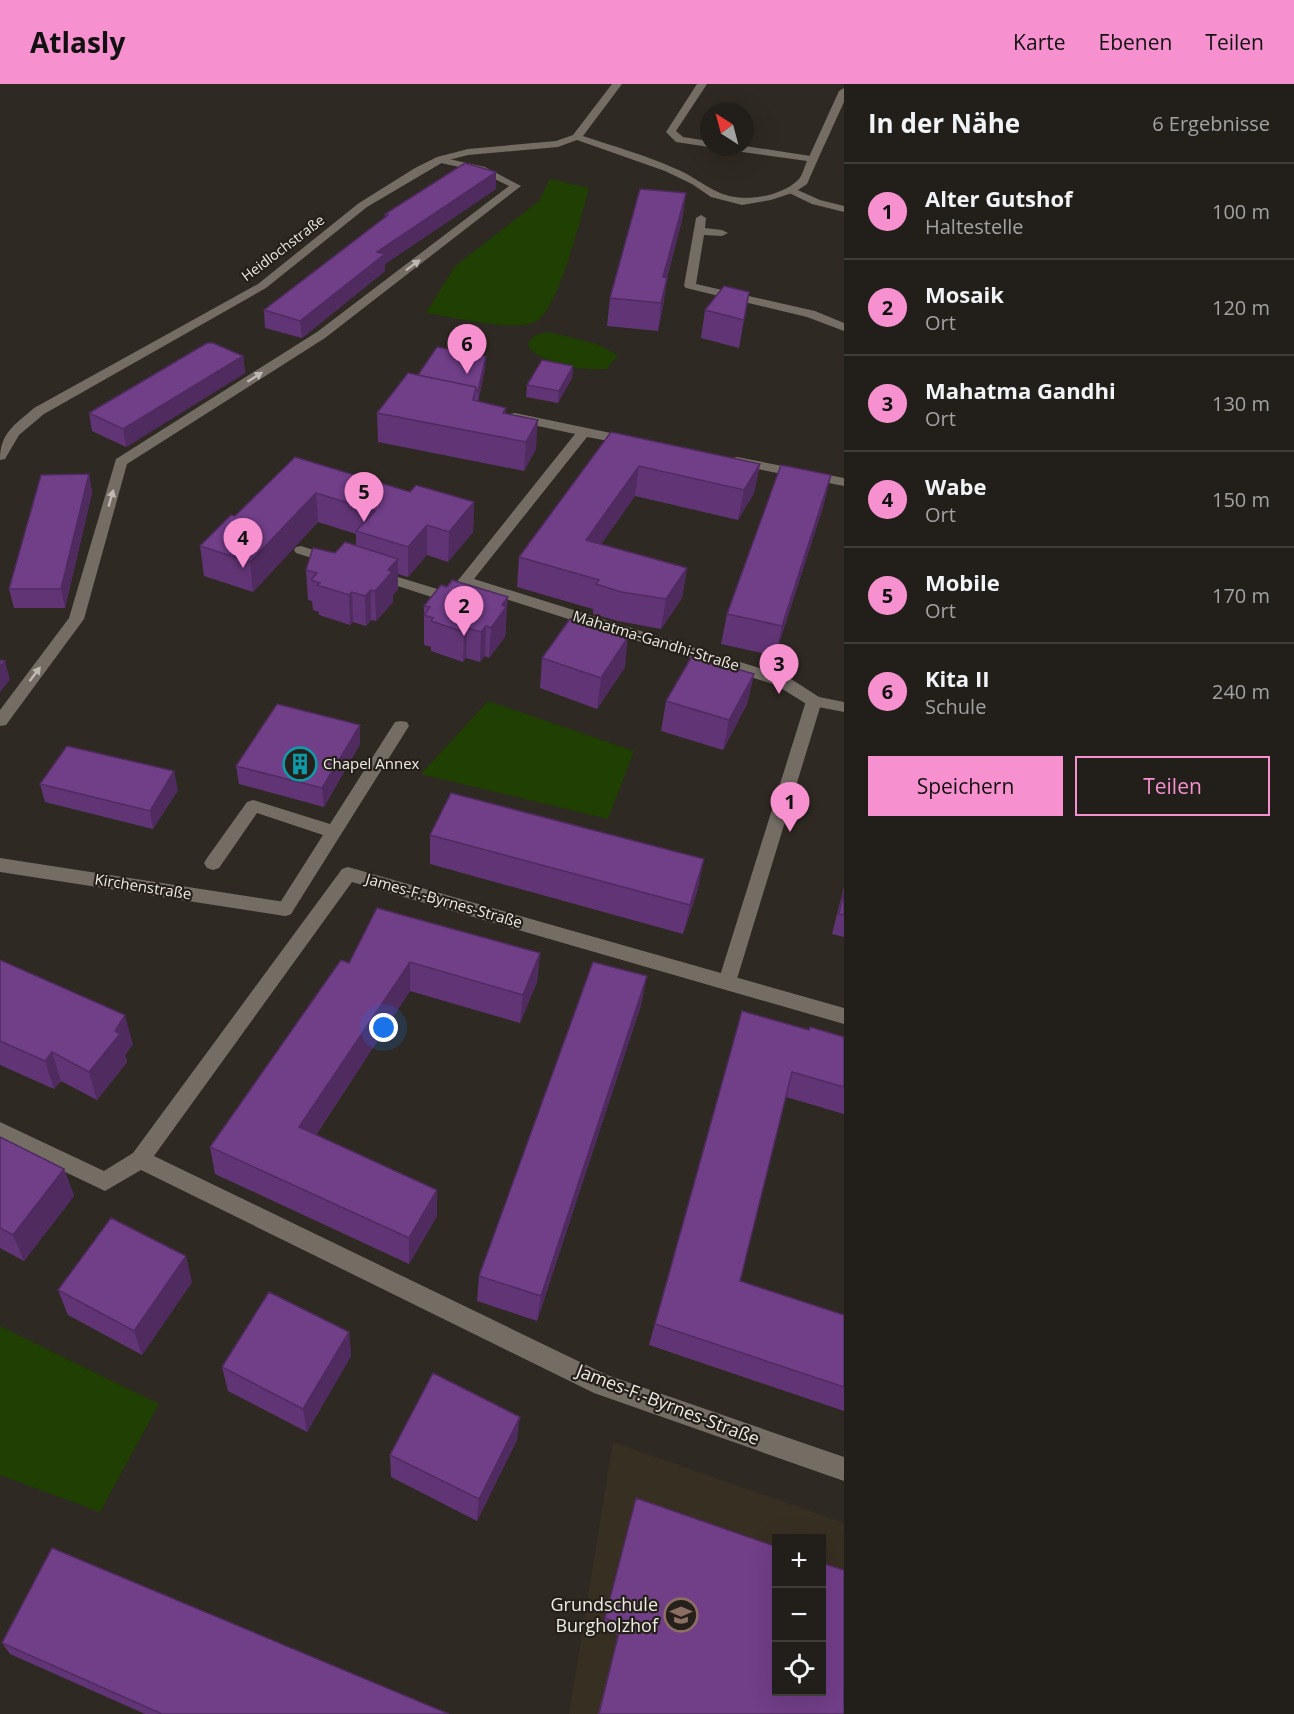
<!DOCTYPE html>
<html lang="de">
<meta charset="utf-8">
<style>
body{margin:0;font-family:"Open Sans",sans-serif;background:#2e2c27;color:#f1f3f6}
.controls{position:absolute;right:18px;bottom:18px;display:grid;overflow:hidden;border-radius:0px;box-shadow:0 6px 24px #0002}
.controls button{width:54px;height:54px;display:grid;place-items:center;padding:0;border:0;border-bottom:2px solid #3f3d39;background:#221f1a;color:#f1f3f6;font:30px sans-serif}
.compass{position:absolute;left:700px;top:18px;width:54px;height:54px;border-radius:50%;background:#221f1a;box-shadow:0 6px 24px #0002;rotate:324deg}
.you{position:absolute;left:384px;top:944px;width:21px;height:21px;margin:-15px;border:4px solid #fff;border-radius:50%;background:#1a73e8;box-shadow:0 0 0 9px #1a73e833}
.badge{display:grid;place-items:center;width:39px;height:39px;border-radius:50%;background:#f690cf;color:#111;font-size:20px;font-weight:700}
.pin{position:absolute;translate:-50% -50px;filter:drop-shadow(0 2px 3px #0008)}
.pin::after{content:'';position:absolute;top:32px;width:21px;height:18px;background:inherit;clip-path:polygon(0 0,100% 0,50% 100%)}
.list{margin:0;padding:0;list-style:none}
h2{display:flex;justify-content:space-between;align-items:center;height:78px;margin:0;padding:0 24px;font-size:26px}
h2 small{font-size:20px;font-weight:400;color:#a2a2a2}
.list li{display:grid;grid-template-columns:39px 1fr auto;gap:18px;align-items:center;box-sizing:border-box;height:96px;padding:0 24px;border-top:2px solid #3f3d39}
.list b{display:block;font-size:22px;white-space:nowrap}
.list p{margin:0;font-size:20px;white-space:nowrap;color:#a2a2a2}
.list em{font-size:20px;font-style:normal;color:#a2a2a2}
.actions{display:flex;gap:12px;padding:18px 24px}
.actions a{flex:1;padding:14px 0;border:2px solid #f690cf;border-radius:0px;text-align:center;font-size:21px;color:#f690cf}
.actions .main{background:#f690cf;color:#111}
.icon{flex:none;width:33px;height:33px;fill:none;stroke:currentColor;stroke-width:2;stroke-linecap:round;stroke-linejoin:round}
.map{position:relative;flex:none;width:844px;height:1630px;overflow:hidden}
header{display:flex;align-items:center;gap:36px;box-sizing:border-box;height:84px;padding:0 30px;background:#f690cf;color:#111}
header strong{font-size:28px}
nav{display:flex;gap:33px;margin-inline-start:auto;font-size:21px}
main{display:flex}
aside{flex:1;background:#221f1a}
.map>svg:first-child{display:block}
.built{fill:#372f22;fill-rule:evenodd}
.green{fill:#1f3f03}
.lines{fill:none;stroke-linecap:round;stroke-linejoin:round}
.service{fill:#736d64;fill-rule:evenodd}
.minor{fill:#736d64;fill-rule:evenodd}
.wall{fill:#613575}
.shaded-wall{fill:#4f2b5f}
.building{fill:#713e88;stroke:#4f2b5f;stroke-width:1.5}
.oneway{fill:#bdb9b2}
.labels{text-anchor:middle;stroke-width:4.5;stroke-linejoin:round;paint-order:stroke}
.far-street-label{font-size:14px;fill:#eeebe6;stroke:#252019}
.street-label{font-size:15px;fill:#eeebe6;stroke:#252019}
.poi-label{font-size:15px;fill:#eeebe6;stroke:#252019;text-anchor:start}
.near-street-label{font-size:18px;fill:#eeebe6;stroke:#252019}
.near-poi-label{font-size:18px;fill:#eeebe6;stroke:#252019;text-anchor:end}
</style>
<header>
<strong>Atlasly</strong>
<nav><a>Karte</a><a>Ebenen</a><a>Teilen</a></nav>
</header>
<main>
<div class="map">
<svg width="844" height="1630" viewBox="0 0 844 1630">
<rect width="100%" height="100%" fill="#2e2922"/>
<path class="built" d="M613,1358L844,1439V1630H569ZM776,1454H822V1608H776Z"/>
<path class="green" d="M550,95L589,104C582,130 558,228 535,238C513,248 451,233 426,229L455,182L539,117Z
M549,248L597,260L618,271L607,285C583,287 547,281 529,264V257L538,250Z
M488,617L634,667L608,735L421,690Z
M0,1242L159,1320L100,1428L0,1391Z"/>
<g class="lines">
<path class="service" d="M844,4V18L818,75L809,77L808,75L839,7Z
M440,73L485,83L521,102L325,254L127,380L84,535L6,641L0,642V626L69,534L116,375L317,248L509,102L478,87L436,78L435,76Z
M791,103L820,116L844,122V128L812,120L787,108V104Z
M814,612L820,613L822,617L736,898L734,903L727,905L720,903L718,898L806,617L808,613Z
M401,637L407,638L409,642L291,830L285,832L279,830L276,825L323,751L257,729L219,784L213,786L207,784L204,779L207,774L247,718L253,716L330,740L395,638Z"/>
<path class="minor" d="M612,0H622L583,52C613,62 645,71 674,84C690,90 703,101 718,108C740,119 778,114 797,97C802,93 804,84 807,77L727,66L722,63L745,62L817,73L818,75L807,100L795,108L771,116L742,121L711,113L692,100L665,87L577,56L558,63L468,71L445,77L367,123L266,204L44,330L19,351L5,375L0,376C0,348 15,341 34,324L258,200L359,119L415,84L437,73L468,65L556,57L573,51Z
M697,0H707L676,47L683,53L709,57V63L676,58L666,48Z
M701,131L706,134L705,144L722,146L728,149L722,152L704,151L696,200L815,227L844,239V247L807,233L686,204L684,202L696,134Z
M515,329L630,353L637,357L630,361L587,353L474,495L788,593L819,613L844,618V628L808,621L776,601L468,503L455,517L450,519L370,493L368,490L375,486L447,508L460,494L575,350L510,336L509,333L510,330Z
M737,373L844,394V402L732,380L730,377L732,374Z
M301,462L339,474L341,477L334,481L296,469L294,466L296,463Z
M0,774L285,818L291,820L294,825L291,830L285,832L0,788Z
M348,783L844,924V940L352,798L154,1072L607,1291L844,1373V1397L594,1309L141,1086L105,1107L0,1057V1038L104,1087L133,1069L342,785Z"/>
</g>
<path class="wall" d="M496,105L385,180V187L302,254L265,244L264,226L385,133V130Z
M686,109L682,136L667,194L663,222L658,247L607,242L610,214Z
M749,208L739,264L701,254L705,226Z
M243,272L245,289L126,363L92,347L89,329Z
M573,282L572,294L558,319L526,313L527,301Z
M485,285L478,317L506,324L505,329L536,365L524,387L378,358L377,329Z
M611,348L760,380L754,409L738,436L635,412L601,460L687,484L682,514L661,545L618,537L593,530V525L517,503L519,473Z
M295,373L410,408L474,418L473,448L448,478L427,471L408,493L398,490V505L393,511V518L376,537L371,536L366,542L353,538L350,541L319,531V528L313,526L312,517L308,516L306,486L335,469L356,461V450L318,438L253,508L204,492L200,462L235,432Z
M89,390L92,409L65,524H14L9,505Z
M824,420L775,572L721,560L727,530Z
M424,522L506,543L505,553L489,574L485,572L480,578L466,574L463,578L431,567V563L424,561Z
M542,574L625,583L597,625L540,604Z
M754,590L747,620L723,666L661,647L666,617Z
M360,660L324,723L239,700L236,682Z
M40,700L178,706L153,745L45,718Z
M430,751L698,805L683,850L430,780Z
M844,803V853L832,850Z
M540,869L537,898L520,939L410,907L316,1051L437,1132L409,1180L215,1090L210,1063L349,879Z
M0,876L133,960L125,971L127,978L97,1016L61,997L54,1005L0,981Z
M647,892L641,921L537,1237L477,1217L479,1192Z
M742,927L809,946L844,953V1030L786,1013L740,1197L844,1231V1327L649,1261Z
M0,1053L64,1085L74,1112L24,1177L0,1164Z
M192,1198L142,1271L68,1231L58,1206Z
M349,1248L351,1272L307,1348L228,1307L222,1283Z
M517,1356L477,1437L391,1393L390,1371Z
M636,1414L844,1630H598L618,1551L602,1545Z
M2,1559L449,1630H145L10,1570Z"/>
<path class="shaded-wall" d="M496,88V105L385,180V187L302,254L300,237L377,168Z
M686,109L682,136L667,194L663,222L658,247L661,219L667,194L660,221L663,193Z
M243,272L245,289L126,363L123,345Z
M486,272L485,285L478,319V307Z
M573,282L572,294L558,319L559,307Z
M538,336L536,365L524,387L526,358Z
M760,380L754,409L738,436L744,406Z
M639,382L635,412L583,486L586,456Z
M89,390L92,409L65,524L61,505Z
M831,391L824,420L775,572L782,542Z
M316,409L318,438L253,508L250,478Z
M474,418L473,448L448,478L449,448Z
M427,441V471L408,493V463Z
M398,475V505L393,511V518L376,537L375,507L388,486Z
M687,484L682,514L661,545L666,515Z
M371,506V536L366,542L365,512Z
M352,508L353,538L350,541L349,511Z
M508,513L505,553L489,574L491,544L502,521Z
M486,542L485,572L480,578L481,548Z
M467,544L466,574L463,578L464,548Z
M628,553L625,583L597,625L601,594Z
M5,577L10,596L0,608V583Z
M754,590L747,620L723,666L729,636Z
M360,641V660L324,723L322,704Z
M174,687L178,706L153,745L150,727Z
M704,775L698,805L683,850L690,821Z
M540,869L537,898L520,939L523,911Z
M410,878V907L302,1071L299,1043Z
M647,892L641,921L537,1237L541,1212Z
M125,931L133,960L125,971L127,978L97,1016L89,988Z
M52,968L61,997L54,1005L45,977Z
M64,1085L74,1112L24,1177L13,1151Z
M437,1106V1132L409,1180V1154Z
M186,1172L192,1198L142,1271L134,1247Z
M349,1248L351,1272L307,1348L303,1325Z
M520,1333L517,1356L477,1437L479,1415Z"/>
<path class="building" d="M465,79L496,88L377,168L385,170L300,237L264,226L388,131L385,130Z
M640,105L686,109L663,193L667,194L661,219L610,214Z
M724,202L749,208L744,236L705,226Z
M207,259H213L243,272L123,345L89,329Z
M437,263L486,272L478,307L476,306V303L418,291Z
M542,276L573,282L559,307L527,301Z
M408,289L476,303L473,316L506,324L503,329L538,336L526,358L377,329Z
M611,348L760,380L744,406L639,382L586,456L687,484L666,515L621,508L596,500L599,496L519,473Z
M295,373L410,408L416,401L474,418L449,448L427,441L408,463L356,447L375,427L316,409L250,478L200,462L231,431L235,432Z
M781,381L831,391L782,542L727,530Z
M89,390L61,505H9L41,391Z
M345,458L398,475L388,486L392,488L375,507L371,506L365,512L352,508L349,511L317,501L320,499L311,496L317,489L306,486L313,464L335,469Z
M452,496L508,513L502,521L506,523L491,544L486,542L481,548L467,544L464,548L431,537L433,534L424,531L430,523L424,522L441,501L447,503Z
M570,535L628,553L601,594L542,574Z
M692,572L754,590L729,636L666,617Z
M0,576L5,577L0,583Z
M277,620L360,641L322,704L236,682Z
M67,662L174,687L150,727L40,700Z
M451,709L704,775L690,821L430,751Z
M844,808V831L839,830Z
M377,824L540,869L523,911L410,878L299,1043L437,1106L409,1154L210,1063L341,876L349,879Z
M0,876L125,931L115,947L120,950L89,988L52,968L45,977L0,957Z
M593,878L647,892L541,1212L479,1192Z
M742,927L809,946L810,943L844,953V1003L792,988L740,1197L844,1231V1303L655,1240Z
M0,1053L64,1085L13,1151L0,1144Z
M111,1134L186,1172L134,1247L58,1206Z
M269,1208L349,1248L303,1325L222,1283Z
M433,1289L520,1333L479,1415L390,1371Z
M636,1414L777,1463V1608H822V1479L844,1486V1630H599L621,1540L605,1534Z
M52,1464L449,1630H162L2,1559Z"/>
<defs><path id="oneway-solid" d="M-6-.8H1V-3.2L6.5 0L1 3.2V.8H-6Z" transform="scale(1.5)"/></defs>
<g class="oneway">
<use href="#oneway-solid" transform="translate(413 181) rotate(-37)"/>
<use href="#oneway-solid" transform="translate(255 293) rotate(-32)"/>
<use href="#oneway-solid" transform="translate(111 414) rotate(-74)"/>
<use href="#oneway-solid" transform="translate(35 590) rotate(-53)"/>
</g>
<defs>
<g id="building-ring" transform="scale(1.725)"><circle r="9.5" fill="#252019" stroke="#0f9aa8" stroke-width="1.5"/><path d="M-4-6H4V6H1V3H-1V6H-4ZM-2.5-4.3h1.7v1.8h-1.7ZM.8-4.3h1.7v1.8H.8ZM-2.5-1h1.7V.8h-1.7ZM.8-1h1.7V.8H.8Z" fill="#0f9aa8"/></g>
<g id="school-ring" transform="scale(1.725)"><circle r="9.5" fill="#252019" stroke="#8d6e63" stroke-width="1.5"/><path d="M0-5L7-2L0 1L-7-2ZM-4 1L0 2.5L4 1V4Q0 6-4 4Z" fill="#8d6e63"/></g>
</defs>
<g fill-rule="evenodd">
<use href="#building-ring" x="300" y="680"/>
<use href="#school-ring" x="681" y="1531"/>
</g>
<g class="labels">
<g class="far-street-label">
<text transform="translate(283 164) rotate(-37)" y="5">Heidlochstraße</text>
</g>
<g class="street-label">
<text transform="translate(656 557) rotate(17)" y="5">Mahatma-Gandhi-Straße</text>
<text transform="translate(143 803) rotate(9)" y="5">Kirchenstraße</text>
<text transform="translate(444 817) rotate(16)" y="5">James-F.-Byrnes-Straße</text>
</g>
<g class="poi-label">
<text x="323" y="685">Chapel Annex</text>
</g>
<g class="near-street-label">
<text transform="translate(668 1321) rotate(21)" y="6">James-F.-Byrnes-Straße</text>
</g>
<g class="near-poi-label">
<text x="658" y="1527">Grundschule<tspan x="658" dy="21">Burgholzhof</tspan></text>
</g>
</g>
</svg>
<div class="controls">
<button>+</button>
<button>−</button>
<button><svg class="icon" aria-label="locate" viewBox="0 0 24 24"><circle cx="12" cy="12" r="6"/><path d="M12 2v4M12 18v4M2 12h4M18 12h4"/></svg></button>
</div>
<svg class="compass" viewBox="-18 -18 36 36"><path d="M0-13l5 13h-10z" fill="#e53935"/><path d="M0 13l5-13h-10z" fill="#a2a2a2"/></svg>
<div class="you"></div>
<div class="pin badge" style="left:790px;top:748px">1</div>
<div class="pin badge" style="left:464px;top:552px">2</div>
<div class="pin badge" style="left:779px;top:610px">3</div>
<div class="pin badge" style="left:243px;top:484px">4</div>
<div class="pin badge" style="left:364px;top:438px">5</div>
<div class="pin badge" style="left:467px;top:290px">6</div>
</div>
<aside>
<h2>In der Nähe<small>6 Ergebnisse</small></h2>
<ul class="list">
<li><span class="badge">1</span><div><b>Alter Gutshof</b><p>Haltestelle</p></div><em>100 m</em></li>
<li><span class="badge">2</span><div><b>Mosaik</b><p>Ort</p></div><em>120 m</em></li>
<li><span class="badge">3</span><div><b>Mahatma Gandhi</b><p>Ort</p></div><em>130 m</em></li>
<li><span class="badge">4</span><div><b>Wabe</b><p>Ort</p></div><em>150 m</em></li>
<li><span class="badge">5</span><div><b>Mobile</b><p>Ort</p></div><em>170 m</em></li>
<li><span class="badge">6</span><div><b>Kita II</b><p>Schule</p></div><em>240 m</em></li>
</ul>
<div class="actions"><a class="main">Speichern</a><a>Teilen</a></div>
</aside>
</main>
